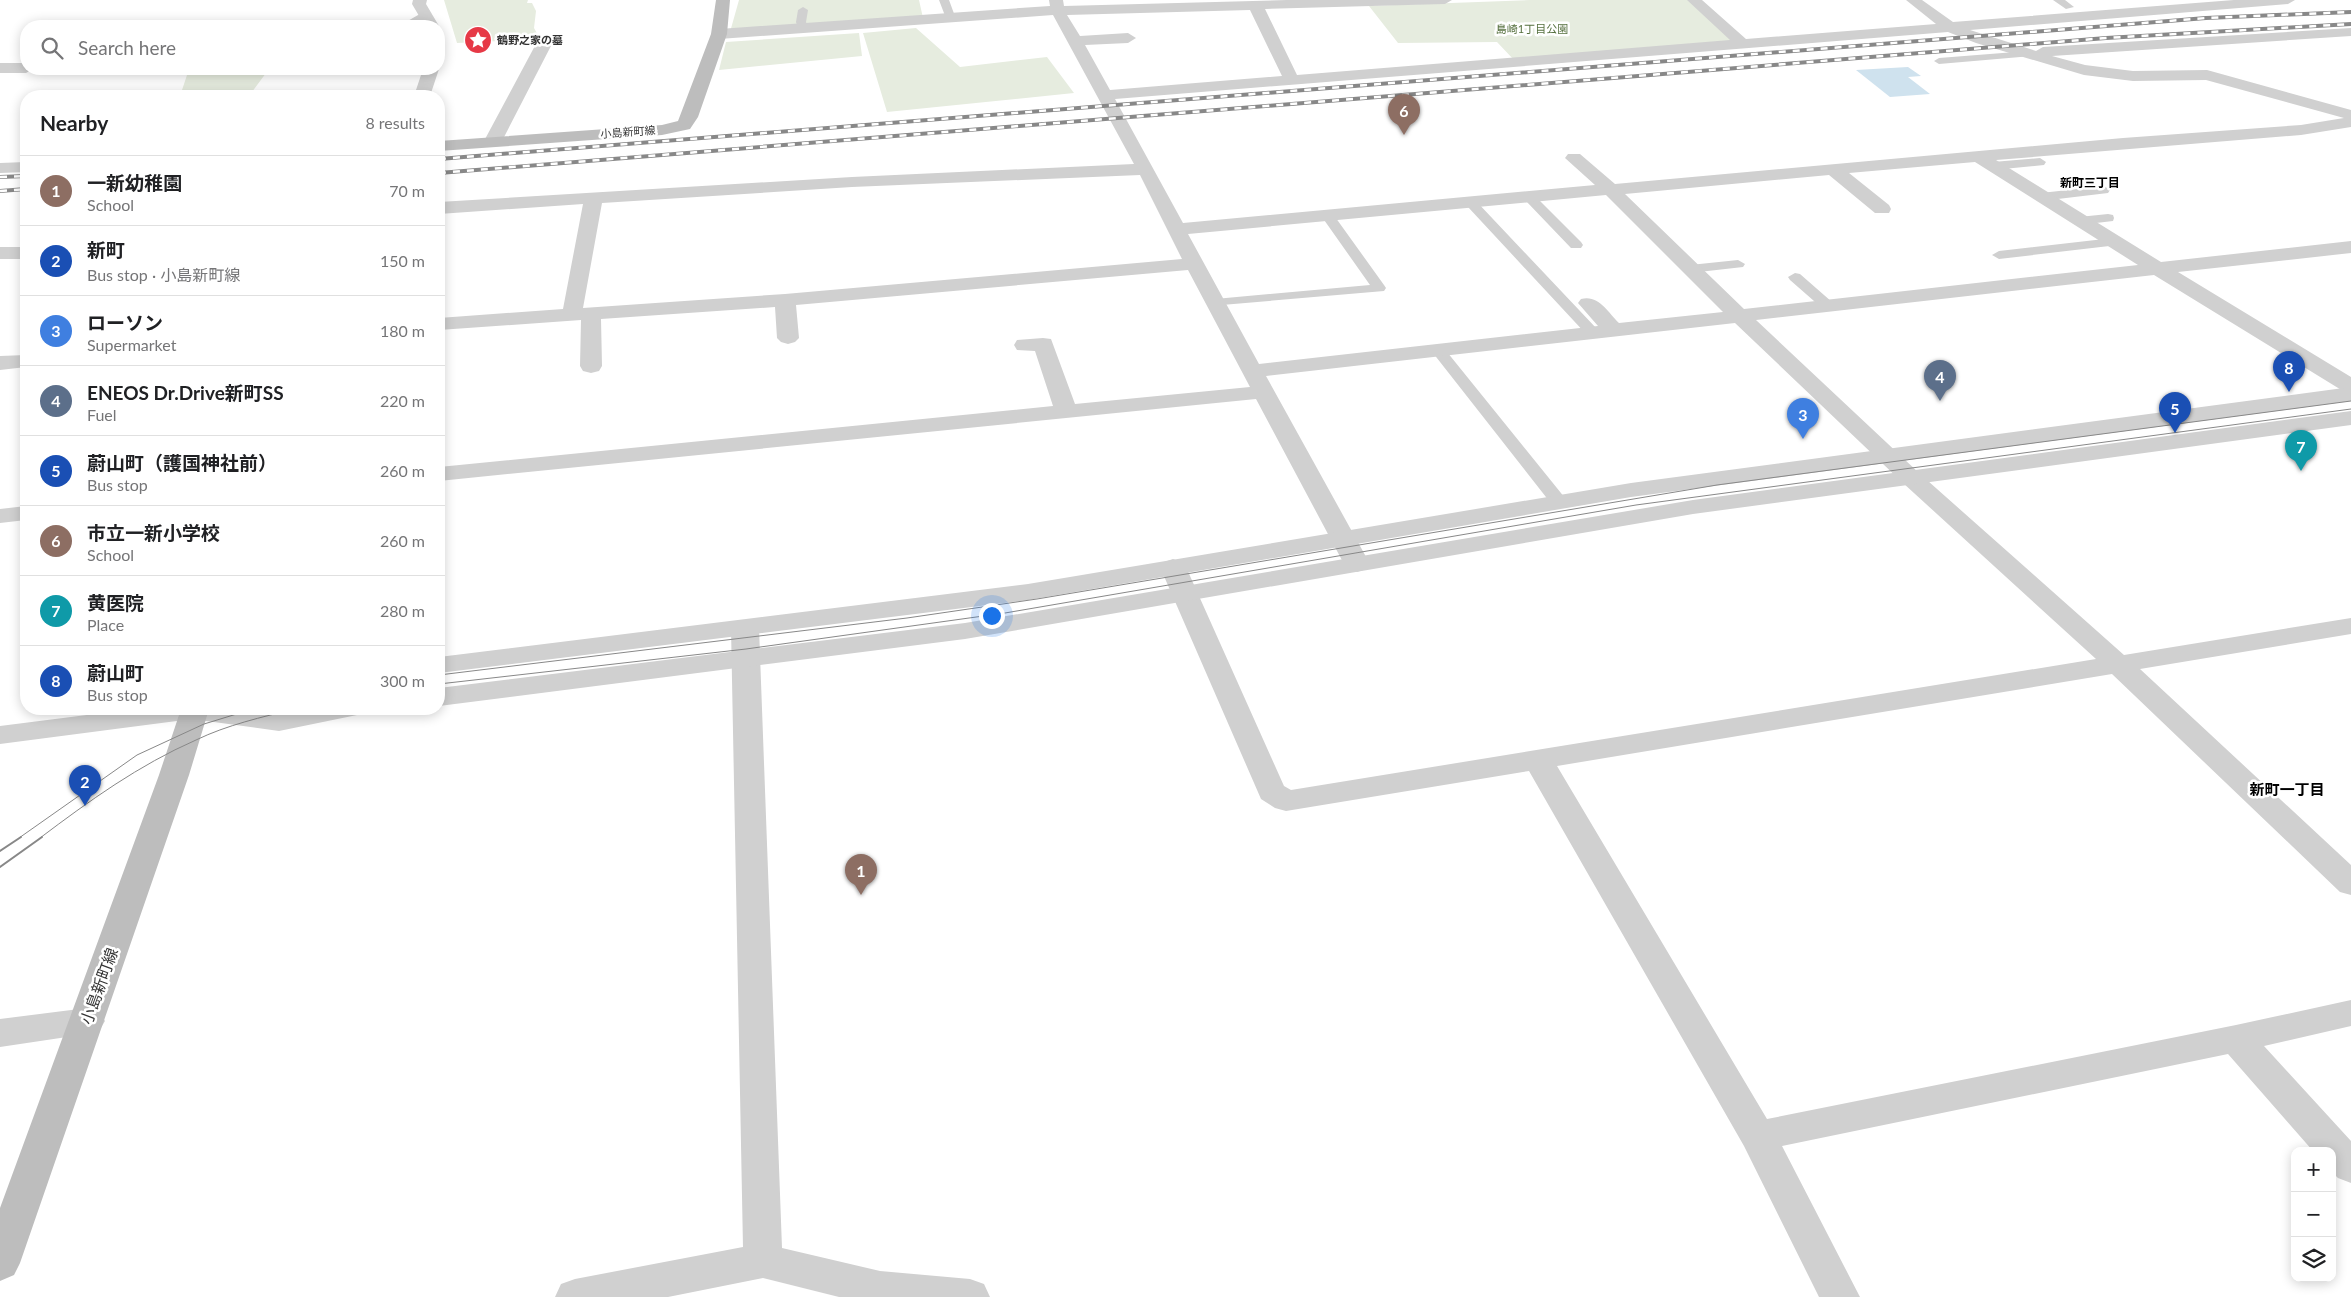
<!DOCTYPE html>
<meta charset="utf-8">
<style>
body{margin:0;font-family:Lato,"Noto Sans JP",sans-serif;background:#f6f6f6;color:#202124}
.controls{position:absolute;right:15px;bottom:15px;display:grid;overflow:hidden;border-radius:10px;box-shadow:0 2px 12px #0003}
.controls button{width:45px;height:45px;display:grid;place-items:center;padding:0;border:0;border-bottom:1px solid #e0e0e0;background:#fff;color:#202124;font:25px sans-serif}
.you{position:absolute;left:991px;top:615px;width:18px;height:18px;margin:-12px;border:4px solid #fff;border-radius:50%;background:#1a73e8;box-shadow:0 0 0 8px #1a73e833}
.badge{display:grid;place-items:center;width:32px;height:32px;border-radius:50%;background:#e63946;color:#fff;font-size:16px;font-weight:700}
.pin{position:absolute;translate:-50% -41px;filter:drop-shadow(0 1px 2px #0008)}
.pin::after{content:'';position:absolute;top:26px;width:18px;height:15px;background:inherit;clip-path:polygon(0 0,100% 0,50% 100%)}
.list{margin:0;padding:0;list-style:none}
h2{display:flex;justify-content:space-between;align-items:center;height:65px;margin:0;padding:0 20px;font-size:21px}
h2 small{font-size:16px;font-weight:400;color:#757577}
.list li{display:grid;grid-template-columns:32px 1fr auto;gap:15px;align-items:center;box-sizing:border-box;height:70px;padding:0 20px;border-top:1px solid #e0e0e0}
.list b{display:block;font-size:19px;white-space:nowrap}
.list p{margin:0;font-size:16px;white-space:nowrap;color:#757577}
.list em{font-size:16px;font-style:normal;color:#757577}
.icon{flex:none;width:28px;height:28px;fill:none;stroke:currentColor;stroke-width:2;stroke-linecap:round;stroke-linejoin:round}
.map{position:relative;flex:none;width:2351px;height:1297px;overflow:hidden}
.search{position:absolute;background:#fff;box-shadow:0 2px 12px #0003;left:20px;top:20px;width:425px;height:55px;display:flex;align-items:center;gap:12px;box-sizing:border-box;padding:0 18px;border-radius:20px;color:#757577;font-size:19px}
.panel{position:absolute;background:#fff;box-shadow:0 2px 12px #0003;left:20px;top:90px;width:425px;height:625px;border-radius:20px}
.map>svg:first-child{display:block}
.green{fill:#e6ecdf}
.water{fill:#cfe2ee}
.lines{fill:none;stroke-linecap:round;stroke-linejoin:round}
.service{fill:#d0d0d0;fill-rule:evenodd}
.minor{fill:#d0d0d0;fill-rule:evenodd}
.tertiary{fill:#d0d0d0;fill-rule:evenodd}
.secondary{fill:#bdbdbd;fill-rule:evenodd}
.tram-far1{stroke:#888;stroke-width:1}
.tram{stroke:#888;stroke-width:2}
.rail-casing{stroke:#888;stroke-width:4}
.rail{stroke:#fff;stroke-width:2.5;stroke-dasharray:7;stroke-linecap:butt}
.labels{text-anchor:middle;stroke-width:5;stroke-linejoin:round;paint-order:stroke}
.far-park-label{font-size:11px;fill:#56703f;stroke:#fff}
.far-poi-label{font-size:11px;font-weight:bold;fill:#333;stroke:#fff;text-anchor:start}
.far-street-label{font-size:11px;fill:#333;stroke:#fff}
.far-neighbourhood-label{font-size:12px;font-weight:bold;fill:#000;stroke:#fff}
.neighbourhood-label{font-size:15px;font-weight:bold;fill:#000;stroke:#fff}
.near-street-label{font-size:16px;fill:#333;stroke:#fff}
</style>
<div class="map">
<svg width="2351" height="1297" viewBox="0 0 2351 1297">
<rect width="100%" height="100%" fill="#fff"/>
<path class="green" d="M444,0H528L527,3H532L536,11L534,28L540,39L457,43Z
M739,0H919L923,18L730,32Z
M1530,0H1690L1736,44L1514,60L1497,42L1398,43L1369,6Z
M916,28L960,67L1047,57L1074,93L887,112L863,33Z
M859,33L862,56L719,70L726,42Z
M269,69L249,96H180L187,75Z"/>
<path class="water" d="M1908,67L1921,76L1908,77L1930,94L1890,97L1856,70Z"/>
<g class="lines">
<path class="service" d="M939,0H949L956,19L955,21H947Z
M2053,0H2065L2074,7L2066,9Z
M803,7L808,10L806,22L808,29L803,32L799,31L796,22L798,10Z
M2028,51L2032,52V56L1939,64L1934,61L1939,58Z
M2040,158L2046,162L2044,165L1993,170L1987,166L1993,162Z
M2104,186L2110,190L2108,193L2041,201L2035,197L2041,193Z
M1530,194L1534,195L1581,242L1583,245L1581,248H1571L1526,201L1524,198Z
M1472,200L1476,201L1597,329L1599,332L1597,335H1587L1468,207L1466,204Z
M1328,213L1333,214L1384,285L1386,288L1384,291L1210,306L1208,303L1215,299L1370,285L1322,217Z
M2108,214L2113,215L2114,218L2113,221L2079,225L2073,221L2079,217Z
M2113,238L2118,239L2120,242L2118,245L1999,259L1992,255L1999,251Z
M1738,260L1745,264L1743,267L1690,273L1683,269L1690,265Z
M1795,273L1800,274L1832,302L1834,305L1832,308H1822L1790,280L1788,277Z
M1438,346L1443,347L1565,498L1567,502L1565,506H1553L1433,353L1431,350Z"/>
<path class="minor" d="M1049,0H1063L1064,6L1287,0H1452L1445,4L1265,9L1297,75L1730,40L1687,0H1702L1746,39L1936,24L1906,0H1922L1953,22L2234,0H2295L2288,4L1970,30L2036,51L2043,47L2351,28V36L2052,56L2085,65L2133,71L2207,70L2351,110V127L2301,135L1996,160L2161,262L2351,241V253L2178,272L2351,377V393L2343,391L2154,275L1756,320L1919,473L2124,655L2351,618V634L2140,669L2351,865V895L2340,892L2112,674L1557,766L1767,1119L2236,1025L2351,1000V1026L2264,1046L2351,1141V1183L2338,1178L2332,1172V1151H2313L2228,1054L1782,1146L1860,1297H1819L1744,1146L1529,771L1286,811L1275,808L1261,799L1160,567L1164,562L1173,559L1182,562L1186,567L1284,786L1291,790L2096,659L1903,483L1735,323L1266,376L1370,564L1366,569L1357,572L1348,569L1344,564L1256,399L439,481V467L1053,406L1035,351L1017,350L1014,345L1017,340L1043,338L1051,339L1075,404L1250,387L1188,270L796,305L799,338L795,342L788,344L781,342L777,338L775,307L601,319L602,366L599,371L591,373L583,371L580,366L581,320L439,330V318L563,309L583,204L439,214V202L852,177L1134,164L1053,15L719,39L711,34L719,29L1050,6ZM1250,10L1282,76L1110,90L1085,45L1128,43L1136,38L1128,33L1080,36L1067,15ZM1948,32L1976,43L2084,75L2133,81L2206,80L2344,118L2301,125L2123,138L1615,184L1580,154H1568L1565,158L1595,185L1183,223L1115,99ZM1975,162L2138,265L1744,309L1625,194L1829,175L1875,213H1889L1891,209L1889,205L1849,173ZM1140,175L1182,259L785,294L583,308L602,203L852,187ZM1606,195L1723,312L1619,323C1608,312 1598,294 1581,299L1578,303L1598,326L1259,364L1188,234Z
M425,11L430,12L432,15C424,26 411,27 399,26Z
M545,37L553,42L502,141L499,145H487L484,141L537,42Z
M0,63H26V69H33L26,73H0Z
M39,69H197L189,74H47Z
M26,162V172L0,173V163Z
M0,247H26V259H0Z
M26,355V367L0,370V356Z
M26,506V520L0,523V509Z
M745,620L755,622L759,628L782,1248L880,1271L970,1279L984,1284L990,1297H839L763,1278L668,1297H555L561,1284L575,1279L743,1247L731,628L735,622Z
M87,1008L99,1011L105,1021L99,1031L87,1034L0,1047V1019Z"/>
<path class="tertiary" d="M413,0H427L426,4L439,26V27L425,26L412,4Z
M423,69H439L430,96H414Z
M2351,387V401L1631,497L1028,600L439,673V657L1028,584L1631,483Z
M2351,411V425L1693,514L965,639L439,706V688L965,623L1693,500Z
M134,709H247L279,713L300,709H361L357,715L279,731L192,719L0,744V726Z"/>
<path class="secondary" d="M716,0H730L727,34L698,117L690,129L662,135L439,151V141L662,125L678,121L711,34Z
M181,709H209L189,775L20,1263L14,1275L0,1281V1208L159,775Z"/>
<path class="tram-far1" d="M439,675L907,618L1037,599L1717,485L2351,401
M439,684L746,649L1005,613L1636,505L2351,409
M19,838L137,755L204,724L253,709
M40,838C89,801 139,765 196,740C227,725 262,717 295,709"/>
<path class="tram" d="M0,851L21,837
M0,867L42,837"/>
<g class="rail-casing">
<path id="rail" d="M439,159L2206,18L2351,12
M439,173L2106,38L2351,24
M0,177L26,176
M0,191L26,189"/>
</g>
<use href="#rail" class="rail"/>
</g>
<defs>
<g id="sight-disc" transform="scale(1.4375)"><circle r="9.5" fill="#e63946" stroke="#fff"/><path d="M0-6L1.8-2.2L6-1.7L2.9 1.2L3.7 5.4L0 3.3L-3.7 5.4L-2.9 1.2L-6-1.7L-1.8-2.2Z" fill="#fff"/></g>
</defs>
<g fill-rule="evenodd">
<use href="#sight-disc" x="478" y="40"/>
</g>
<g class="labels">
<g class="far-park-label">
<text x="1532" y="33">島崎1丁目公園</text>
</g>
<g class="far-poi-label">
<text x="497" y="44">鶴野之家の墓</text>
</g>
<g class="far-street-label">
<text transform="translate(628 132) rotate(-4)" y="4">小島新町線</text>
</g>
<g class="far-neighbourhood-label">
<text x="2090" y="187">新町三丁目</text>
</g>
<g class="neighbourhood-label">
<text x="2287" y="795">新町一丁目</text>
</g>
<g class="near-street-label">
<text transform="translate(99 986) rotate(-70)" y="6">小島新町線</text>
</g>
</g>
</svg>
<div class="controls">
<button>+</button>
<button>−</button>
<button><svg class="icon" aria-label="layers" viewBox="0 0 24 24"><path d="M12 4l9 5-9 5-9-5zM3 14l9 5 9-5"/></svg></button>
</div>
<div class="you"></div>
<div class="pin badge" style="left:861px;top:895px;background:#8d6e63">1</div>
<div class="pin badge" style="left:85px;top:806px;background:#1a4fb4">2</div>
<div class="pin badge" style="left:1803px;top:439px;background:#3f7fe0">3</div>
<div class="pin badge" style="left:1940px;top:401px;background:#5c6f8a">4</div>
<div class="pin badge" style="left:2175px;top:433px;background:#1a4fb4">5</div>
<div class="pin badge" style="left:1404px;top:135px;background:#8d6e63">6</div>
<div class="pin badge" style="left:2301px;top:471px;background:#0f9aa8">7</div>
<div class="pin badge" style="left:2289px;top:392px;background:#1a4fb4">8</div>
<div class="search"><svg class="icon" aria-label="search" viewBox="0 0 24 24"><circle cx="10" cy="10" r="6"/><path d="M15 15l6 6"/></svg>Search here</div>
<section class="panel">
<h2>Nearby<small>8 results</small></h2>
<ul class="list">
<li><span class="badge" style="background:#8d6e63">1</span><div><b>一新幼稚園</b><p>School</p></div><em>70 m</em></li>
<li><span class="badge" style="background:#1a4fb4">2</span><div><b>新町</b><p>Bus stop · 小島新町線</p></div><em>150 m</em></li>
<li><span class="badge" style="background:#3f7fe0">3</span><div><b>ローソン</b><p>Supermarket</p></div><em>180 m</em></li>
<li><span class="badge" style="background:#5c6f8a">4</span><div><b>ENEOS Dr.Drive新町SS</b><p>Fuel</p></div><em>220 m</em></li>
<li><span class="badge" style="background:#1a4fb4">5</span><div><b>蔚山町（護国神社前）</b><p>Bus stop</p></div><em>260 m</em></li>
<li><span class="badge" style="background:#8d6e63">6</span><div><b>市立一新小学校</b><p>School</p></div><em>260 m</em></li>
<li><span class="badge" style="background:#0f9aa8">7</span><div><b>黄医院</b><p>Place</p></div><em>280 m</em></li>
<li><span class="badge" style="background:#1a4fb4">8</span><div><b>蔚山町</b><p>Bus stop</p></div><em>300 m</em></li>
</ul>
</section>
</div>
